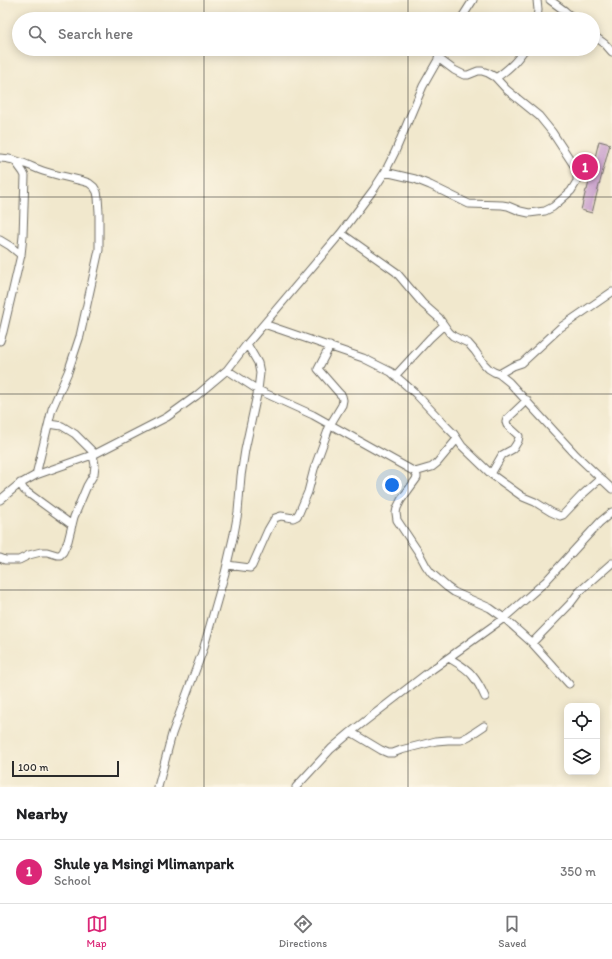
<!DOCTYPE html>
<style>
body{margin:0;font-family:Itim,sans-serif;background:#f6f6f6;color:#202124}
.controls{position:absolute;right:12px;bottom:12px;display:grid;overflow:hidden;border-radius:8px;box-shadow:0 2px 10px #0003}
.controls button{width:36px;height:36px;display:grid;place-items:center;padding:0;border:0;border-bottom:1px solid #e0e0e0;background:#fff;color:#202124;font:20px sans-serif}
.scale{position:absolute;left:12px;bottom:10px;width:107px;box-sizing:border-box;padding-left:4px;border:2px solid #2b2b2b;border-top:0;font-size:11px;line-height:14px;white-space:nowrap;color:#2b2b2b;-webkit-text-stroke:3px #fcf5e5;paint-order:stroke}
.you{position:absolute;left:392px;top:485px;width:14px;height:14px;margin:-10px;border:3px solid #fff;border-radius:50%;background:#1a73e8;box-shadow:0 0 0 6px #1a73e833}
.badge{display:grid;place-items:center;width:26px;height:26px;border-radius:50%;background:#db2777;color:#fff;font-size:13px;font-weight:700}
.pin{position:absolute;translate:-50% -50%;border:2px solid #fff;box-shadow:0 1px 4px #0006}
.list{margin:0;padding:0;list-style:none}
h2{display:flex;justify-content:space-between;align-items:center;height:52px;margin:0;padding:0 16px;font-size:17px}
h2 small{font-size:13px;font-weight:400;color:#757577}
.list li{display:grid;grid-template-columns:26px 1fr auto;gap:12px;align-items:center;box-sizing:border-box;height:64px;padding:0 16px;border-top:1px solid #e0e0e0}
.list b{display:block;font-size:15px;white-space:nowrap}
.list p{margin:0;font-size:13px;white-space:nowrap;color:#757577}
.list em{font-size:13px;font-style:normal;color:#757577}
.icon{flex:none;width:22px;height:22px;fill:none;stroke:currentColor;stroke-width:2;stroke-linecap:round;stroke-linejoin:round}
.map{position:relative;flex:none;width:612px;height:787px;overflow:hidden}
.search{position:absolute;background:#fff;box-shadow:0 2px 10px #0003;left:12px;right:12px;top:12px;height:44px;display:flex;align-items:center;gap:10px;box-sizing:border-box;padding:0 14px;border-radius:22px;color:#757577;font-size:15px}
.sheet{height:116px;background:#fff}
nav{display:flex;justify-content:space-around;align-items:center;box-sizing:border-box;height:56px;border-top:1px solid #e0e0e0;background:#fff;font-size:11px;color:#757577}
nav a{display:grid;justify-items:center;gap:2px}
nav .on{color:#db2777}
.map>svg:first-child{display:block}
.building{fill:#cca6ce}
.lines{fill:none;stroke-linecap:round;stroke-linejoin:round}
.minor-casing{stroke:#706d64;stroke-width:9}
.minor{stroke:#fff;stroke-width:7}
.grid{fill:none;stroke:#2b2b2b;stroke-width:1;stroke-opacity:0.55}
</style>
<div class="map">
<svg width="612" height="787" viewBox="0 0 612 787">
<rect width="100%" height="100%" fill="#fcf5e5"/>
<filter id="ink" filterUnits="userSpaceOnUse"><feTurbulence type="fractalNoise" baseFrequency=".025" numOctaves="2"/><feDisplacementMap in="SourceGraphic" scale="8" xChannelSelector="R" yChannelSelector="G"/><feConvolveMatrix kernelMatrix="1 2 1 2 8 2 1 2 1" color-interpolation-filters="sRGB"/></filter>
<filter id="wash" filterUnits="userSpaceOnUse"><feTurbulence type="fractalNoise" baseFrequency=".012" numOctaves="4" result="noise"/><feDisplacementMap in="SourceGraphic" scale="16" xChannelSelector="R" yChannelSelector="G"/><feGaussianBlur stdDeviation="0.9" result="paint"/><feColorMatrix in="noise" values="0 0 0 0 0 0 0 0 0 0 0 0 0 0 0 0 0 1.4 0 .05"/><feComposite in="paint" operator="in"/></filter>
<g filter="url(#wash)">
<rect width="100%" height="100%" fill="#f1e8cd"/>
<g id="blocks">
<path class="building" d="M599,141L610,144L597,193L592,213L581,210L586,190H587Z"/>
</g>
</g>
<g filter="url(#ink)">
<use href="#blocks" fill-opacity="0" stroke="#706d64" stroke-width="1"/>
<g class="lines">
<g class="minor-casing">
<path id="minor" d="M537,0L538,10L537,19
M550,0L565,11L574,19
M461,19L473,0
M593,35L605,44L612,52
M496,78C510,68 515,63 525,49
M0,158C15,158 29,166 43,171C58,176 74,178 89,183L94,187L97,192L98,197L99,212V250L97,259L80,336L68,372L52,409L36,475
M385,172L415,179L430,185L469,204L502,205L508,206L520,211L529,213L545,211L553,207L571,191L577,181V176L575,167L552,132L539,116L507,90L495,77L488,73L482,71H478L468,75H464L454,70L438,58
M341,233L396,272L423,304L439,318L449,332L453,336L468,343L475,351L484,364L489,369L494,372L499,374L509,382L576,455L612,489
M0,240L10,246L21,255
M264,324L363,358L391,372L415,393L446,426L454,434L462,446L491,474L523,497L535,502L551,512L560,516L563,515L583,494L601,478
M0,341L3,332L21,255L23,236L25,176L23,172L15,161
M227,370L258,390L313,415L415,472L417,476V478L401,500L397,508L396,513L397,520L419,553L426,566L431,573L447,587L454,592L490,608L504,618L532,643L569,684
M499,374L513,366L522,363L561,327L612,292
M395,376L430,338L444,325
M49,424L62,426L75,434L95,454
M415,472L432,467L437,463L457,439
M491,474L502,455L513,449L515,446L518,441L519,436L507,425L506,422L507,419L527,400
M20,483L24,490L72,525
M0,500L18,485L36,475L95,454L167,417L196,396L227,370L247,344L341,233L374,189L385,172L395,152L423,86L444,49
M0,558L5,560H19L29,555L41,552H47L57,555H60L63,552L68,541L74,517L87,486L94,474L95,465L93,455
M227,565L250,568L252,566L268,530L275,518L281,516L293,518L297,516L299,513L308,492L314,469L330,425L342,405L343,400L342,396L339,393L318,369L330,346
M532,643L570,604L579,592L612,563
M449,658C457,663 467,668 472,675C478,682 482,690 485,697
M351,732L381,750L388,753H393L401,750L436,741L448,740H461L469,736L484,726
M158,787L172,734L203,650L225,573L234,534L238,512L241,476L245,450L258,390L260,373L258,363L247,344
M296,787L331,749L351,732L430,671L504,618L545,582L600,522L612,512"/>
</g>
<use href="#minor" class="minor"/>
</g>
</g>
<path class="grid" d="M204,0V19M408,0V19M204,49V787M408,49V787M0,197H612M0,394H612M0,590H612"/>
</svg>
<div class="controls">
<button><svg class="icon" aria-label="locate" viewBox="0 0 24 24"><circle cx="12" cy="12" r="6"/><path d="M12 2v4M12 18v4M2 12h4M18 12h4"/></svg></button>
<button><svg class="icon" aria-label="layers" viewBox="0 0 24 24"><path d="M12 4l9 5-9 5-9-5zM3 14l9 5 9-5"/></svg></button>
</div>
<div class="scale">100 m</div>
<div class="you"></div>
<div class="pin badge" style="left:585px;top:167px">1</div>
<div class="search"><svg class="icon" aria-label="search" viewBox="0 0 24 24"><circle cx="10" cy="10" r="6"/><path d="M15 15l6 6"/></svg>Search here</div>
</div>
<section class="sheet">
<h2>Nearby<small></small></h2>
<ul class="list">
<li><span class="badge">1</span><div><b>Shule ya Msingi Mlimanpark</b><p>School</p></div><em>350 m</em></li>
</ul>
</section>
<nav>
<a class="on"><svg class="icon" aria-label="map" viewBox="0 0 24 24"><path d="M3 6l6-2 6 2 6-2v14l-6 2-6-2-6 2zM9 4v14M15 6v14"/></svg>Map</a>
<a><svg class="icon" aria-label="directions" viewBox="0 0 24 24"><path d="M12 3l9 9-9 9-9-9zM9 14v-3h6M13 9l2 2-2 2"/></svg>Directions</a>
<a><svg class="icon" aria-label="saved" viewBox="0 0 24 24"><path d="M7 4h10v16l-5-4-5 4z"/></svg>Saved</a>
</nav>
